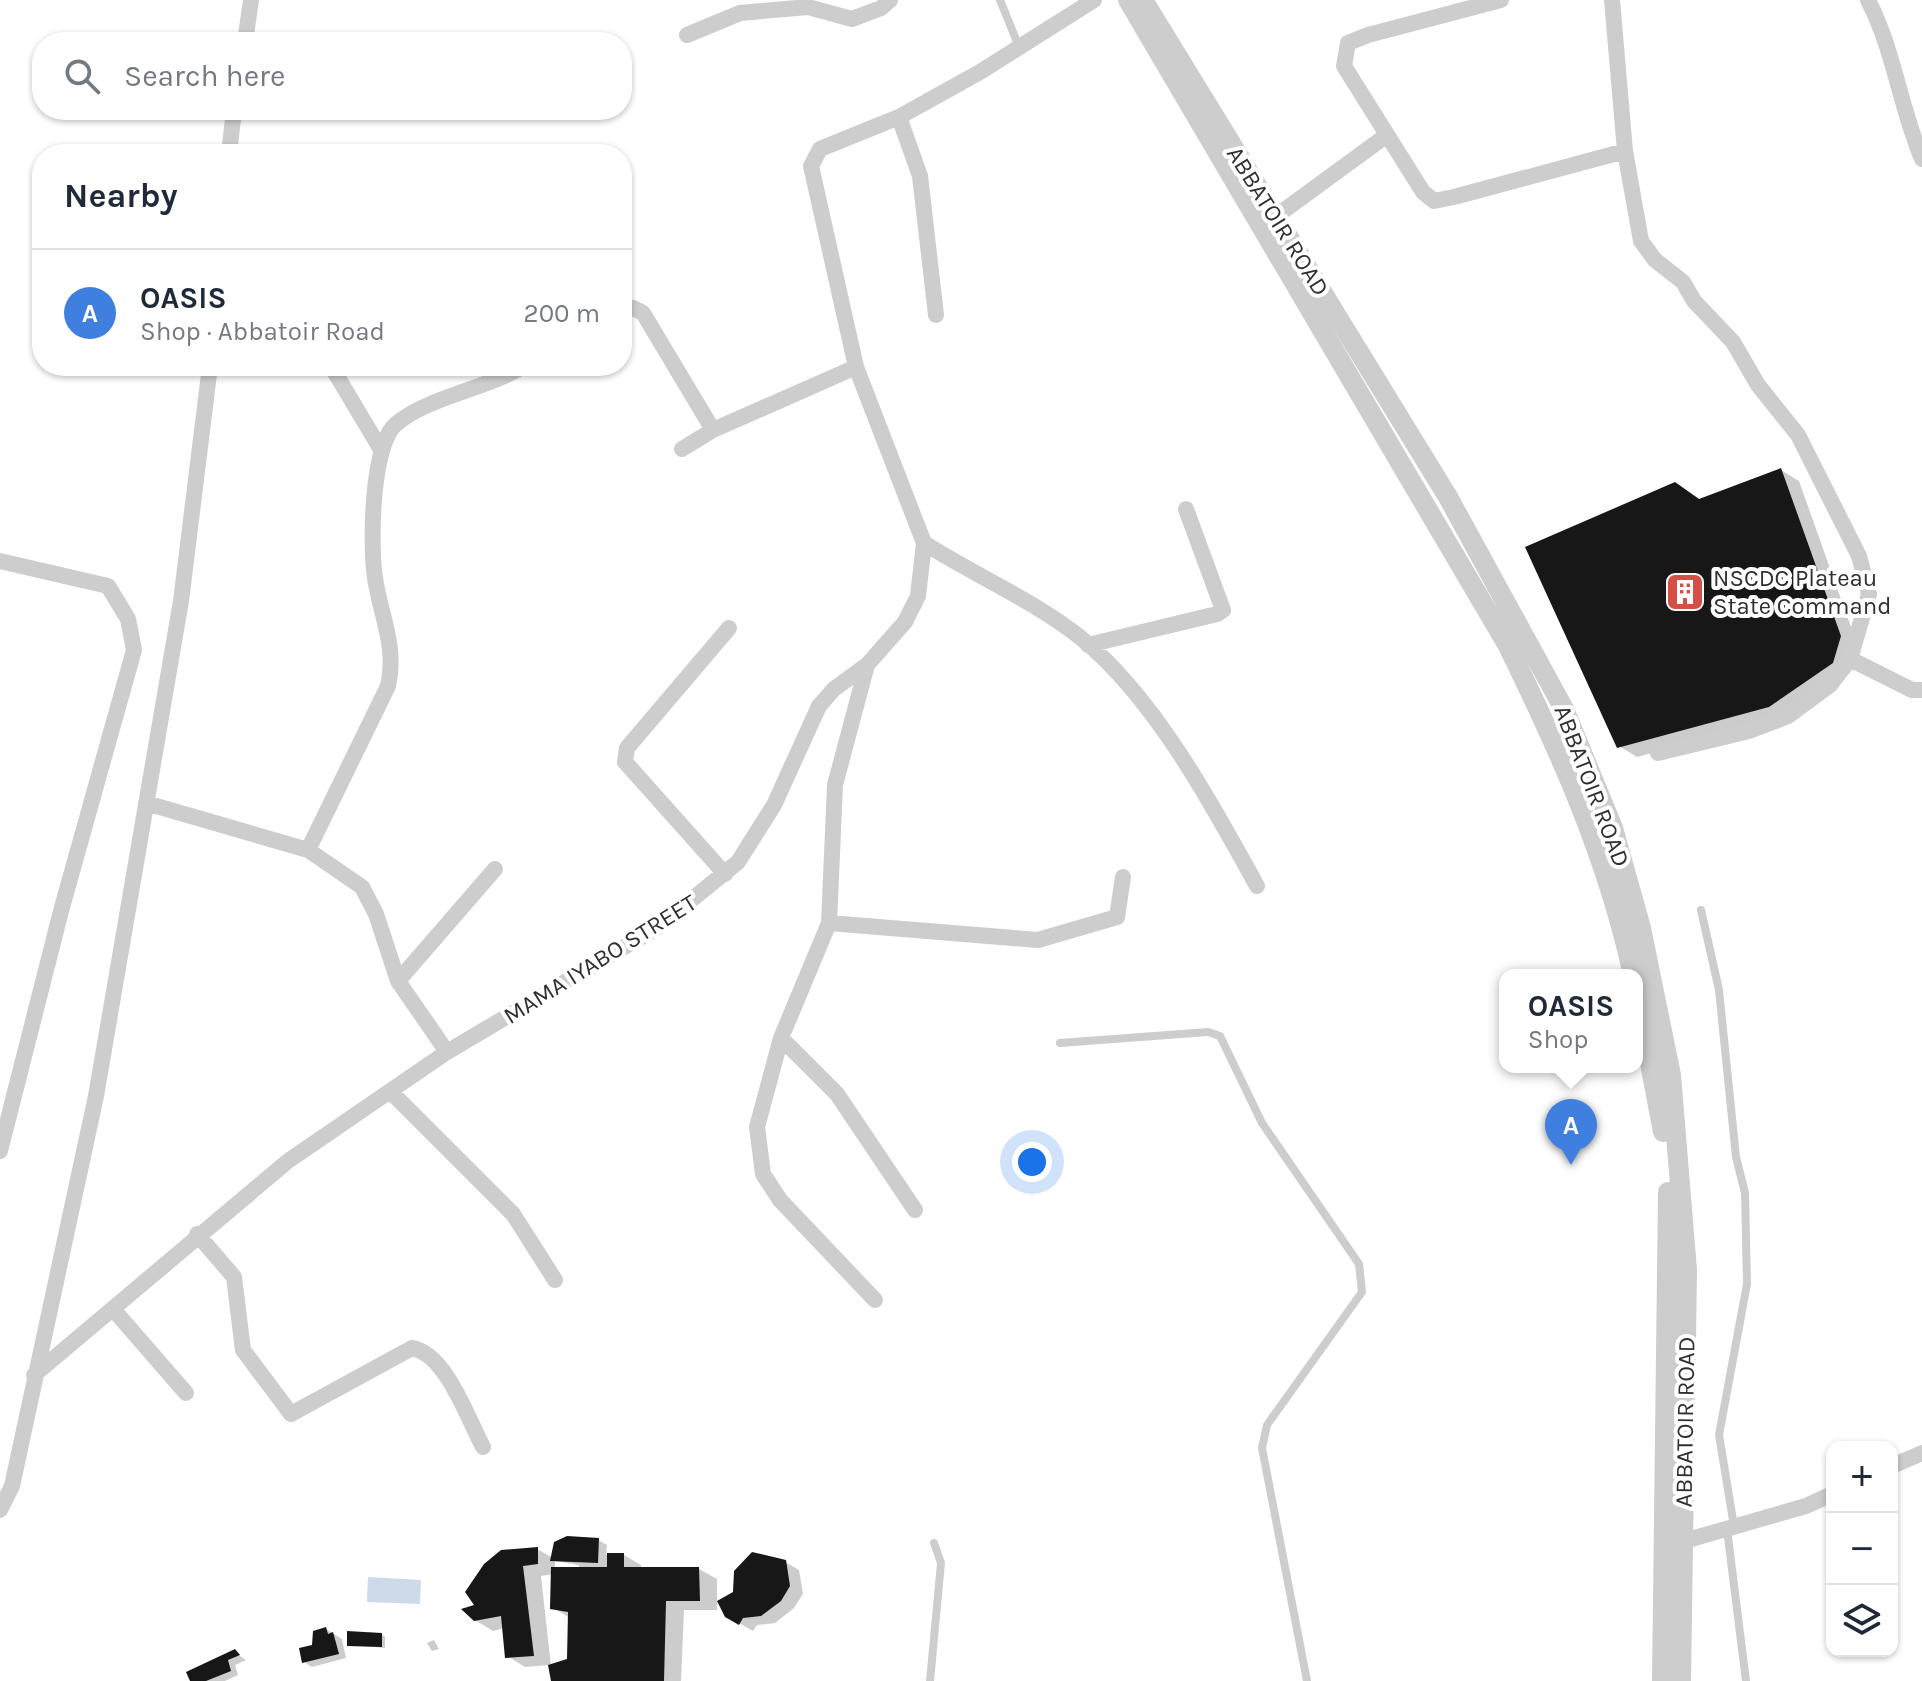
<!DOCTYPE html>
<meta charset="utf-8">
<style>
body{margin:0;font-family:Karla,sans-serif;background:#f6f6f7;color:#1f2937}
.controls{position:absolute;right:24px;bottom:24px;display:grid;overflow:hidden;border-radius:16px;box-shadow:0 2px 6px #0004}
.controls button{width:72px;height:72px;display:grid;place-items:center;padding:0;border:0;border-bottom:2px solid #e0e1e3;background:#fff;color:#1f2937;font:40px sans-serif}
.you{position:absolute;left:1032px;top:1162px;width:28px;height:28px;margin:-20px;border:6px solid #fff;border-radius:50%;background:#1a73e8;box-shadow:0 0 0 12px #1a73e833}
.badge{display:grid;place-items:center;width:52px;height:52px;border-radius:50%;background:#db2777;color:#fff;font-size:26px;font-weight:700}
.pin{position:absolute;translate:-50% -66px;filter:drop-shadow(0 2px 4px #0008)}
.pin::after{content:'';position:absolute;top:42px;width:28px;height:24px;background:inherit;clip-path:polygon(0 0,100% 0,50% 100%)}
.popup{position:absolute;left:1499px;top:969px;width:144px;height:104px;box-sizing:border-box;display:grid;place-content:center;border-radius:16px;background:#fff;filter:drop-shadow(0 2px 6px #0005);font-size:26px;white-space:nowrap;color:#747a83}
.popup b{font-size:30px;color:#1f2937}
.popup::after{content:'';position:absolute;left:50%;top:100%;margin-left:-16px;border:16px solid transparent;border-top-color:#fff}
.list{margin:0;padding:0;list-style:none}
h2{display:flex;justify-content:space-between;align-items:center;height:104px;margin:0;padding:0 32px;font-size:34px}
h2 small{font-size:26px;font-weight:400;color:#747a83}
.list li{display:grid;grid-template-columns:52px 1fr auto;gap:24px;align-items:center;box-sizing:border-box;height:128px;padding:0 32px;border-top:2px solid #e0e1e3}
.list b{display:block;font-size:30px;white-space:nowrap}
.list p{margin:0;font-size:26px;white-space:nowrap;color:#747a83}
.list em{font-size:26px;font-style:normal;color:#747a83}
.icon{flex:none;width:44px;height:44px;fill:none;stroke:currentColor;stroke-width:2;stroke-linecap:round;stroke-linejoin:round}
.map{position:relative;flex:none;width:1922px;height:1681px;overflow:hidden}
.search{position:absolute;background:#fff;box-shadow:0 2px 6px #0004;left:32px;top:32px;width:600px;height:88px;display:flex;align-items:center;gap:20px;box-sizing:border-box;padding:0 28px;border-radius:32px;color:#747a83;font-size:30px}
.panel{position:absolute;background:#fff;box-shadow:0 2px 6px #0004;left:32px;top:144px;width:600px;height:232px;border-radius:32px}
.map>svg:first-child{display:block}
.water{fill:#cedae9}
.shadow{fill:#0003;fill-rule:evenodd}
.building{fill:#171717}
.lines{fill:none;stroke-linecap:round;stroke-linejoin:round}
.service{stroke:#cdcdcd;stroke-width:8}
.minor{stroke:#cdcdcd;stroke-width:16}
.tertiary{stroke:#cdcdcd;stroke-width:20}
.labels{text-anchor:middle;stroke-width:8;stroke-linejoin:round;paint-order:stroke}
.street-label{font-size:24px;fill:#303030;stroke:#fff}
.poi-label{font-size:24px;fill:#303030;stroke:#fff;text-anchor:start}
</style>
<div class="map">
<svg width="1922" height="1681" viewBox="0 0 1922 1681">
<rect width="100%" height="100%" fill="#fff"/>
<path class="water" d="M368,1577L421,1580L420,1604L367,1602Z"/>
<path class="shadow" d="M1781,470L1799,481L1858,647L1850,673L1787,716L1637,757L1619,746L1675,484L1701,500Z
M598,1540L607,1545L606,1555H624L641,1565V1569H699L717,1579V1610H684L681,1681H554L550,1665L525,1667L507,1656L504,1628L493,1631L475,1620L477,1606L537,1549L553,1558ZM555,1561L579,1565V1569H555ZM553,1574L552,1607L570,1618L569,1660L551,1666L541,1576Z
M752,1554L785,1562L799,1570L803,1594L794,1608L775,1623L757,1625L753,1631L727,1616L735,1593L736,1571Z
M326,1629L342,1639L346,1658L312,1667L304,1662Z
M382,1635L385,1637V1648L349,1645Z
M434,1640L439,1649L432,1651L427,1643Z
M234,1652L246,1660L235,1665L238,1675L225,1681H192Z"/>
<path class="building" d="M1781,468L1841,636L1833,663L1769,707L1617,748L1525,547L1675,482L1699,499Z
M567,1536L599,1538L598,1563L550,1561L554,1542Z
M538,1547V1564L523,1566L534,1656L505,1658L501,1616L474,1621L461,1609L474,1605L465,1592L484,1564L501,1550Z
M752,1552L786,1560L790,1586L781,1601L761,1616L743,1618L739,1625L725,1617L717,1601L733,1592L734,1571Z
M607,1553H624V1567H699L700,1601H666L664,1681H551L548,1665L567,1659L568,1612L550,1609L551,1567H607Z
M326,1627L328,1634L333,1632L339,1654L302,1663L299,1648L312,1645L313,1631Z
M347,1631L382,1633V1647L347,1646Z
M235,1649L240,1655L228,1660L231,1671L206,1681H190L186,1672Z"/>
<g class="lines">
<path class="service" d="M1000,0L1019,47
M1701,910L1719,990L1736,1157L1745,1193L1747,1284L1719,1435L1734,1526
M1060,1043L1208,1032L1220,1036L1262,1123L1359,1264L1362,1292L1267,1425L1262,1448L1307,1681
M1727,1529L1746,1681
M930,1681L941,1563L934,1543"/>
<path class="minor" d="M1501,0L1368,35L1348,43L1344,66L1423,192L1434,201L1454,197L1625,151
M1612,0L1625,151L1641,241L1655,260L1683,282L1694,301L1733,342L1758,385L1798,435L1859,556L1869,594L1850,659L1830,685L1788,716L1749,731L1658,753
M1868,0C1894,50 1900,107 1922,159
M687,35L740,13L808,7L852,19L881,8L890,0
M245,42L251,0
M899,117L920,176L936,315
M229,154L234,110
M1275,217L1387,135
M622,309L633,308L643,313L713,430
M331,366L380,448
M682,449L713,430L856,367
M924,543C976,576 1033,600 1081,638C1154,697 1212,804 1257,886
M0,561L108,586L128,619L134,650L61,911L0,1151
M1088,645L1217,614L1223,610L1186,509
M1850,659L1912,690H1922
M867,665L835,785L829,923L781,1038L757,1127L763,1174L780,1200L875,1300
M146,803L308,850L362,887L376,914L398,981L447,1052
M308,850L388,686C397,647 381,617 375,578C370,546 371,445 396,424C428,397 486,389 524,366
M725,874L625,762L627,748L729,628
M829,923L1038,940L1117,917L1123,877
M398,981L495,869
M781,1038L837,1094L915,1210
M392,1093L513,1214L555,1280
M197,1234L234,1277L243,1350L291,1414L412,1348C446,1354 467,1417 483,1447
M113,1309L186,1393
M34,1375L288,1161L447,1052L658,927L738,862L774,805L819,706L834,689L867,665L905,622L918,596L924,543L856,367L811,166L820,149L899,117L980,72L1094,0
M1892,1466L1922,1453
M0,1510L12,1486L96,1096L181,601L210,366
M1684,1541L1806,1506L1832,1494"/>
<path class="tertiary" d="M1128,0L1508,646C1560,752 1608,859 1633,975
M1143,0L1448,497L1564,709L1613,828L1641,928L1671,1075L1687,1270L1681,1681
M1637,995L1663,1132
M1662,1681L1668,1192"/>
</g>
<defs>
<g id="building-square" transform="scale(2)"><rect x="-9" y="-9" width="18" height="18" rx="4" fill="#d55044" stroke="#fff"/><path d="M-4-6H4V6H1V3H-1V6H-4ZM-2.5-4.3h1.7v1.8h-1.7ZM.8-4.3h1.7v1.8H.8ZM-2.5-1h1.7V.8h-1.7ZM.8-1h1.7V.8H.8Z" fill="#fff"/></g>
</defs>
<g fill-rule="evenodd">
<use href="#building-square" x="1685" y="592"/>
</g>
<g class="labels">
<g class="street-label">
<text transform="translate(1278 221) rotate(58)" y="8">ABBATOIR ROAD</text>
<text transform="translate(1592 786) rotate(69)" y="8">ABBATOIR ROAD</text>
<text transform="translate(600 959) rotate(-32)" y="8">MAMA IYABO STREET</text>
<text transform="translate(1685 1422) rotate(-89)" y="8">ABBATOIR ROAD</text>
</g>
<g class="poi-label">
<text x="1713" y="586">NSCDC Plateau<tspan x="1713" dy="28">State Command</tspan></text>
</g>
</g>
</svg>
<div class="controls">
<button>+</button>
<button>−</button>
<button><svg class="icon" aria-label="layers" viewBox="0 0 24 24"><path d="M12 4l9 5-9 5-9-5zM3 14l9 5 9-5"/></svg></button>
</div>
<div class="you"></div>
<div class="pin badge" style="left:1571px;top:1165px;background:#3f7fe0">A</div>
<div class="popup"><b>OASIS</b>Shop</div>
<div class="search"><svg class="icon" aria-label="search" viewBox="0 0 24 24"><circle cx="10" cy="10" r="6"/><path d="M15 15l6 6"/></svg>Search here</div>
<section class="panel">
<h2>Nearby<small></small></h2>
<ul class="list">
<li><span class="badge" style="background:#3f7fe0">A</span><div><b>OASIS</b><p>Shop · Abbatoir Road</p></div><em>200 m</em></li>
</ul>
</section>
</div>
